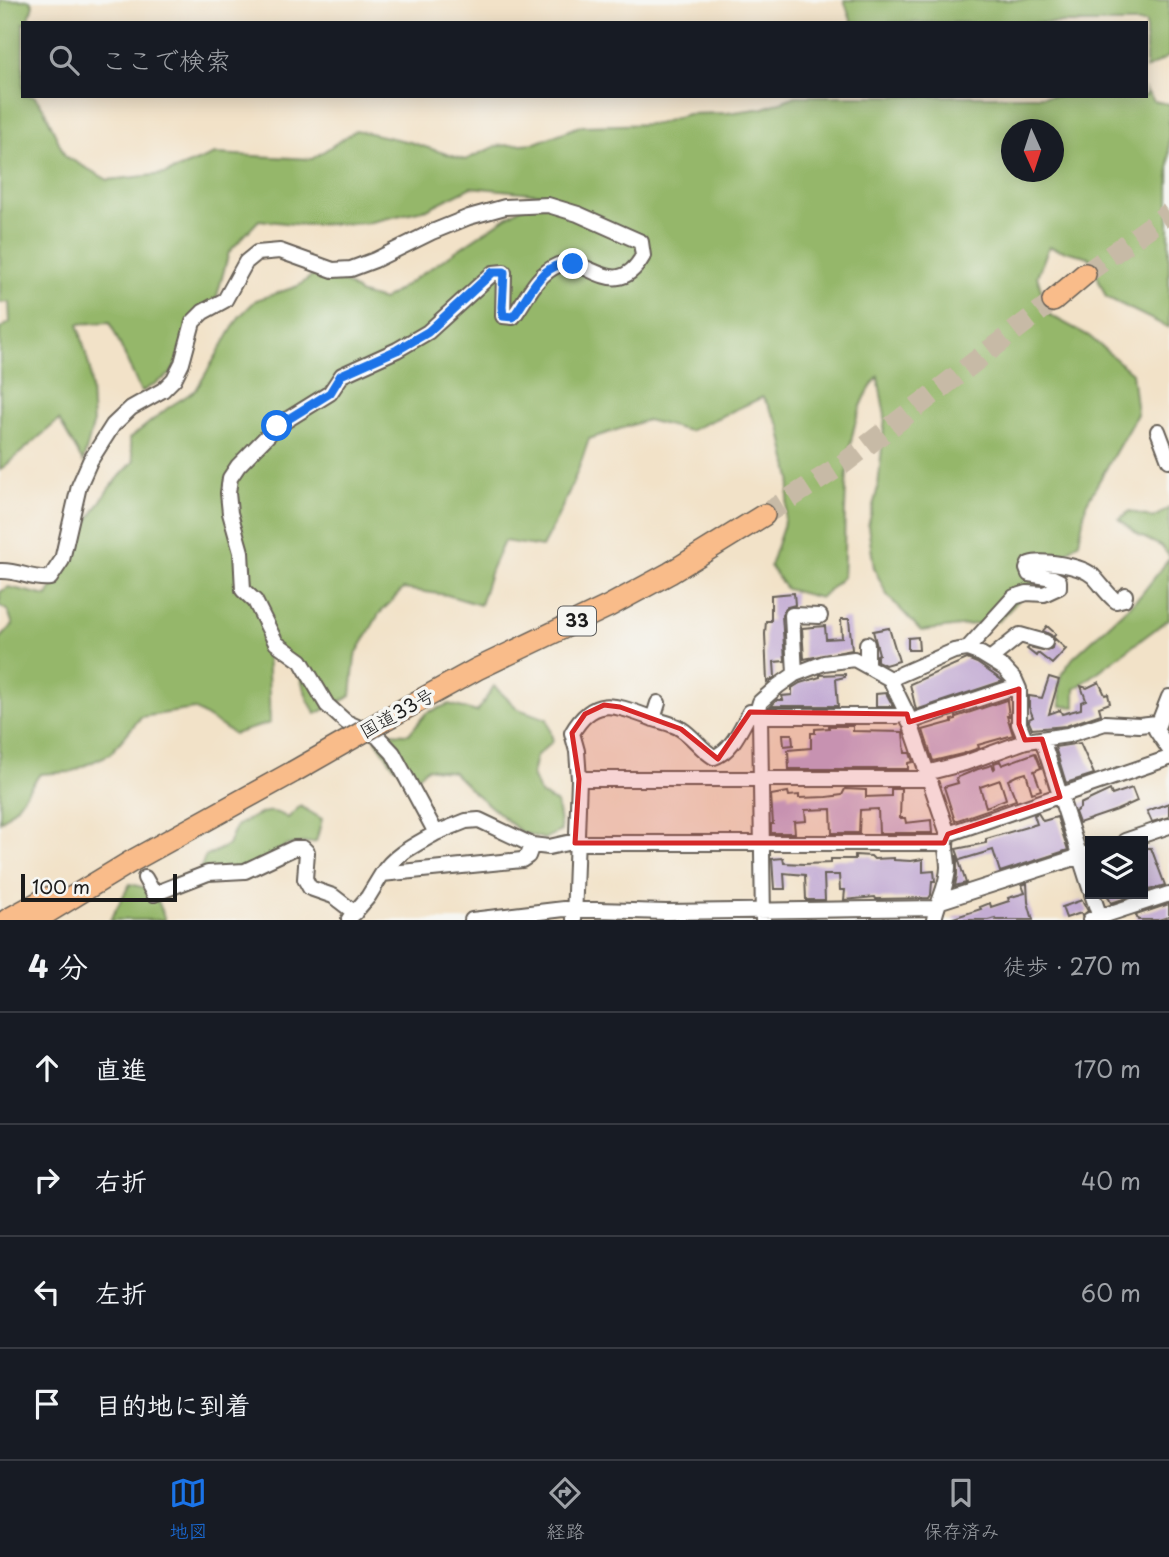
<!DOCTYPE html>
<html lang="ja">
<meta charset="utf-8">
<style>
body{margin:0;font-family:"Playpen Sans","Klee One",sans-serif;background:#20242c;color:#f1f3f6}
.controls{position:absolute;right:21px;bottom:21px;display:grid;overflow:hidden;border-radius:0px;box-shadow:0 4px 18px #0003}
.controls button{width:63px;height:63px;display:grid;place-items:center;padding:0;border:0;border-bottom:2px solid #363941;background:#171b24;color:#f1f3f6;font:35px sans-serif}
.compass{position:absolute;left:1001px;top:119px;width:63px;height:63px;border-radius:50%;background:#171b24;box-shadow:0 4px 18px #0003;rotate:177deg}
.scale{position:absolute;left:21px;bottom:18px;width:156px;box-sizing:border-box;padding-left:7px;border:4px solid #1c1c1c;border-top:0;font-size:19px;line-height:24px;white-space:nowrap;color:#1c1c1c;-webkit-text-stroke:5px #f6f6f2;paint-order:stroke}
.stop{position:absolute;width:21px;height:21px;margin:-16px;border:5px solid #1a73e8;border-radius:50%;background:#fff}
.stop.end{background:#1a73e8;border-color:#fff;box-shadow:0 2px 7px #0008}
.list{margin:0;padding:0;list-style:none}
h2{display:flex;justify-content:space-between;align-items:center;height:91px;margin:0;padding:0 28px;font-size:30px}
h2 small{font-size:23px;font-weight:400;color:#9ea1a6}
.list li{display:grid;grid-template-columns:46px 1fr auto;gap:21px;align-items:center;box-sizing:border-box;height:112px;padding:0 28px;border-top:2px solid #363941}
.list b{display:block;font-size:26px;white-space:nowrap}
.list em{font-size:23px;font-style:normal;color:#9ea1a6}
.icon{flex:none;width:38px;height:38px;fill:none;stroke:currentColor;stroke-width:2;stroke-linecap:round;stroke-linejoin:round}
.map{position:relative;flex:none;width:1169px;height:920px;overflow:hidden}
.search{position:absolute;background:#171b24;box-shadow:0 4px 18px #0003;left:21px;right:21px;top:21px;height:77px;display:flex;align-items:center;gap:18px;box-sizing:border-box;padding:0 24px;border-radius:0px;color:#9ea1a6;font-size:26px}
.sheet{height:539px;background:#171b24}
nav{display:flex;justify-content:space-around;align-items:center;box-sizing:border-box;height:98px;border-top:2px solid #363941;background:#171b24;font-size:19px;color:#9ea1a6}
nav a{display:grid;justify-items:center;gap:4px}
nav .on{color:#1a73e8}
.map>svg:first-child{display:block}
.forest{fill:#95b76b;stroke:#586a44;stroke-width:2;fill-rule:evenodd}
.building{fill:#c4add4;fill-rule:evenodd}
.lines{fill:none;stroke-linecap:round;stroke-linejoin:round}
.highway-tunnel{stroke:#c7baa6;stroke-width:21;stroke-dasharray:21 10;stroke-linecap:butt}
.minor-casing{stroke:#676158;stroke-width:18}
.highway-casing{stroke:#676158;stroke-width:24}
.minor{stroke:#fff;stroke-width:14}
.highway{stroke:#f9bc8a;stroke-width:21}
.highway-bridge-casing{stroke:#676158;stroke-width:24;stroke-linecap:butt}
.highway-bridge{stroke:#f9bc8a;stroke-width:21}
.route{stroke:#1a73e8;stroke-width:9}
.marked{fill:#d62828;fill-opacity:0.2;stroke:#d62828;stroke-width:5;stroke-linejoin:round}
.labels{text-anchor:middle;stroke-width:7;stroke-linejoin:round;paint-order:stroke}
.shield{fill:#f6f6f2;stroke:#5d5d5c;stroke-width:2}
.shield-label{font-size:18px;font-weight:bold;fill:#1c1c1c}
.street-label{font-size:19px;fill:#1c1c1c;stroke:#f6f6f2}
</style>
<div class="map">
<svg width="1169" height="920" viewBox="0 0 1169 920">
<rect width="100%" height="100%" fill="#f6f6f2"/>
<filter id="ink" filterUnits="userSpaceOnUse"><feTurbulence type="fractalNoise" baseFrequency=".0143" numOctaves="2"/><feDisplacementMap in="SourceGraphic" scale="14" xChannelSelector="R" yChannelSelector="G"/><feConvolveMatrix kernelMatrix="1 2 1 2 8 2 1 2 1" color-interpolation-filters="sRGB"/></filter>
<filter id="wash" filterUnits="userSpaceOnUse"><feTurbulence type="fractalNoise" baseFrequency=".00686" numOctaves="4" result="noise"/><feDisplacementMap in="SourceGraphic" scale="28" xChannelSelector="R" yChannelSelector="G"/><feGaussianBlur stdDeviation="1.57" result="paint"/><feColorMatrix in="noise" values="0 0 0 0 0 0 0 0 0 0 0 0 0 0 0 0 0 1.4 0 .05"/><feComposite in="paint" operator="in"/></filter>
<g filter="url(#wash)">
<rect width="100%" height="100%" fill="#f2e2c8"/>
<path class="forest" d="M0,0H30L33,4L28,23H23V96H34L44,109L65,156L108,180L165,174L215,154L312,159L356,130L410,142L465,160L496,146L535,143L580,126L657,124L687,114L727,113L764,108L796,96H1146V90L1154,101L1169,104V328L1106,297L1089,257L1049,247L1037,276L1048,314L1089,336L1132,373L1137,414L1086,504L1079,542L1053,563L999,621L921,631L887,595L874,568L868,526L878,487L885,416L878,377C838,425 847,516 843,577L820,598L786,589L770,566L783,527L791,479L780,426L763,397L689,431L647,420L589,439C577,477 561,512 542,547L504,541L491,570L480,605L447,595L403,589L379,614L355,656L351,696L316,714L308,700L295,662L267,646L270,723L234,734L194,709L141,717L110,754L71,772L40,774L16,807L0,822V639L13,625L8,611L0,606V592L9,587L47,596L86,524L109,488L134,461L129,439L169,407L196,390L239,317L256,300L298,286L319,271L343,281L361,294L383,300L541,194L471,187L427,209L367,223L302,225L259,220L229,252L214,307L197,320L171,374L141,392L110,322L78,324L90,369L93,425L83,462L59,420L0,470V329L10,322L9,302L0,303ZM1012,130H1054V172H1012Z
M844,0H1169V56L1146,69V23H852Z
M1169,508V556L1161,546L1140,536L1119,519L1130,511L1153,518Z
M1169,559V619L1075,689V707L1061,706L1059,687L1061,675L1073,658L1140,596Z
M494,686L518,709L547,719L553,741L536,756L532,775L540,794L557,803L561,831L544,839L521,832L471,790L453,772L427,768L413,781L392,764L376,740L383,733L409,734L426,713L449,704L477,712Z
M300,806L322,819L316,842L288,845L244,870L198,876L205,857L228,845L236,826C256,816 268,804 288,818Z
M130,884L154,890L165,920H110Z"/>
<g id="blocks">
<path class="building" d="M794,593L795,605L787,607L782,615L785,661L774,662L775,677L767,682L765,634L766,621H771V595Z
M841,619H849L852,650L804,659L802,628L825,626L826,639L842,638Z
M1047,626L1056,634L1053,637L1066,649L1052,664L1038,653L1036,656L1027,649L1029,647L1047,651L1052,648L1054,639L1051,635L1043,631Z
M889,628L899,661L885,665L877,661V655L879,654L873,631Z
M918,637L919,650H908V638Z
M967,659L977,663L1003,681L916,710L910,684Z
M845,674V677L836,679L838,706H771L777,700H783L782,696L792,695V688L800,683L820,677V675Z
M1049,677L1059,680L1049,714L1060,710L1062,714L1081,709V702L1086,700L1081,686L1087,688L1099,682L1105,695L1108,694L1110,703L1099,707L1101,714L1066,726L1032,729L1029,722V719L1033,717L1029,707V696L1042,698Z
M886,693L893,706H876V694Z
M1009,699L1007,701L1009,716H1007L1013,735L978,745L979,748L962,754L933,761L923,730L952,722V720L956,719V717Z
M829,726H853V731L903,732L905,753H910L913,762L908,763V769H789L788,750L811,748V733H815V729L829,728Z
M783,734H792L793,745L784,746Z
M1080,743L1094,774L1066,783L1055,747Z
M1035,753L1041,768L1034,771L1041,790L1032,793L1026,773L1016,776L1008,780L1016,800L955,821L944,787L958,783L956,778L978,769L992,765L994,769L995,768L994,763L1000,761L1002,765ZM1000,780L1006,799L986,807L980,787Z
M1132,788L1137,801L1117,810L1079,823L1075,812L1080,808V804L1110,790L1112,795Z
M845,789L866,790V797L891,796V789H901L900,818H905L906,823L931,820L932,833H879L878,809L860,810L859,833H832L831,809L805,810L806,821L794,822L795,833H771V824H773L771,795L788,792L789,796L799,795V798L827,797L842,795Z
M1169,803V817L1152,822L1147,811Z
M1038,813L1043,821L1057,817L1068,850L1000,872L993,850L960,860L956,849L986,843V839L1037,824L1034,815Z
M1147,848H1151L1165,885L1143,892V850Z
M855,855L871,856L874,859L894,858V860L911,861L923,859V872L934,871L935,881H932L931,895L929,898L876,899L875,897L844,900L845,890H840L839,875H824L825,900H806L805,875L784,873L785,889H774L772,859L783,858L784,863L804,864L831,863V859H855Z
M957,855L966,883L955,886L957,875Z
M1027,883L1028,902L1033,920H996L995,918L988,920H954L953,918L981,909L980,907L990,903L991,907L1009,901L1008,898L1025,893L1022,885Z
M1107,894H1139L1111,903Z
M1082,900L1088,911L1082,916L1081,913L1066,918L1062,907Z
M1169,904V917L1158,920H1138L1136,915Z"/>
</g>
</g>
<g filter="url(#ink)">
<use href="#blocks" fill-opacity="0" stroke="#676158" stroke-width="2"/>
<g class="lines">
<path class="highway-tunnel" d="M1085,274L1169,213
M764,515L843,464L1053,301"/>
<g class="minor-casing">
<path id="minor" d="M1158,431L1169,460
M0,571C19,570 30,580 50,578L62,560L79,486L90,461L113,425L131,408L163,390L174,379L182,363L193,322L203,312L225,300L246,262L257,253L280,251L333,270L351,269L375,260L432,232L469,217L505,207L548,205L578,214L641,242L643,256C615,305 586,253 558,265C535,275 527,299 513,317L503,316L504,272L493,273L428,332L397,350L342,375L330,393L277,426L238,466L230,478L228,493L230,513L241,552L243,590L255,601L276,643L301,661L327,705L346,722L377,736L393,753L436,833L466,821L479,820L532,845L549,847L567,843H944
M867,644V664
M967,649L1014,597L1027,593L1044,594L1059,587V581L1053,578L1029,574L1027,569L1029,564C1043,559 1082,566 1093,576C1101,584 1107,594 1116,601L1124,599L1125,595
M990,659L1020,635L1045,642
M795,674L792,615L820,616
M890,679L954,651L967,649L981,654L1004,668L1015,680L1019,689V724L1026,741
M1169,697L1156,730L1169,749
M760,716H896L907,714
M653,719L658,703
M909,722L1008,689H1019
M1042,739L1090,888
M926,773L965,763L1026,741L1068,735L1105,723L1139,725L1157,723
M579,779L577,751L572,733C594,695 615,705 651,718C661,722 672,723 681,729C694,737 701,750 714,757C732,751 741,728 750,712H757
M948,834L1169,758
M1125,841L1169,826
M382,874C393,855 417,844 436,833
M145,878L154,894L208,873L245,871L294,848H303L307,852L305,879L310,888L333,896L355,913
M1092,894L1101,920
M941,901L1090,853
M349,919L368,897L382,874L522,860L528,856L532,845
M472,920L564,909L666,912L937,908
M574,920L579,779H927
M763,920L760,716L757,712L760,702L778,686L795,674L824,663L854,659L890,679L907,714L948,834C943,846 948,854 948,867C948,886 937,902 934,920
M1090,920L1169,894"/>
</g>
<g class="highway-casing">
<path id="highway" d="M1053,301L1085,274
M384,720L477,669L609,606L670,573L764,515
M7,920L47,898
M35,920L132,861L293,772"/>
</g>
<use href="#minor" class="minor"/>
<use href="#highway" class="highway"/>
<g class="highway-bridge-casing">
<path id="highway-bridge" d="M293,772L384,720"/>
</g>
<use href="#highway-bridge" class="highway-bridge"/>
</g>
</g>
<g class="lines" filter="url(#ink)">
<path class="route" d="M277,426L330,393L341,375L397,350L428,332L493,272H504L502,307L503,316L513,317C530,296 540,260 573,264"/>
</g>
<path class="marked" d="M1019,689V724L1025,740L1042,739L1060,797L948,834L944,843H575L579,779L572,733L585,714L604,705L620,707L681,729L718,759L750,712L907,714L909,722Z"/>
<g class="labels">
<rect class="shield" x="558" y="606.5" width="38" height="29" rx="5"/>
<g class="shield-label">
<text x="577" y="627">33</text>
</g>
<g class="street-label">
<text transform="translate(397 713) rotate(-29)" y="7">国道33号</text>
</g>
</g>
</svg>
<div class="controls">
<button><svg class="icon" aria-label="layers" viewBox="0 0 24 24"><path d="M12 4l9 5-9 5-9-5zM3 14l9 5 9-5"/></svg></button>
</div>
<svg class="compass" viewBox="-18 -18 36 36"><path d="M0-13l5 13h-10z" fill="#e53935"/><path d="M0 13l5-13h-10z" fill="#9ea1a6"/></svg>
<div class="scale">100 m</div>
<div class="stop" style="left:277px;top:426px"></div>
<div class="stop end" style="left:573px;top:264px"></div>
<div class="search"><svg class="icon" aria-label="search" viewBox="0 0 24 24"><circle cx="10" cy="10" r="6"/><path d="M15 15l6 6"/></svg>ここで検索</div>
</div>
<section class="sheet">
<h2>4 分<small>徒歩 · 270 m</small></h2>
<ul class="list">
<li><svg class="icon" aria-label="ahead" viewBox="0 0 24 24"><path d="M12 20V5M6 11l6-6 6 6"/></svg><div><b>直進</b></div><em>170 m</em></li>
<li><svg class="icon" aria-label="right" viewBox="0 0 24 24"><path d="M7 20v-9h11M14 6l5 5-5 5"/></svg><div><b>右折</b></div><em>40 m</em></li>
<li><svg class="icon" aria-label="left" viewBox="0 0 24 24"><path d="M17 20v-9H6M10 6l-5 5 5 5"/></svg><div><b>左折</b></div><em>60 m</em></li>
<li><svg class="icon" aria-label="arrive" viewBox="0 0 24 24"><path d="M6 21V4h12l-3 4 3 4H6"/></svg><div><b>目的地に到着</b></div></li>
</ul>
</section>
<nav>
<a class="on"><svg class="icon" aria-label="map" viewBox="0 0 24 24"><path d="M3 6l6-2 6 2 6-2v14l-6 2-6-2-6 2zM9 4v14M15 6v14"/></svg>地図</a>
<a><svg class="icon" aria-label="directions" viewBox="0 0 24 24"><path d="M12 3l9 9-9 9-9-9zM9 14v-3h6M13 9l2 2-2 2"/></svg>経路</a>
<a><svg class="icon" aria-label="saved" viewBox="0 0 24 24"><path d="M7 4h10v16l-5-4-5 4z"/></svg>保存済み</a>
</nav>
